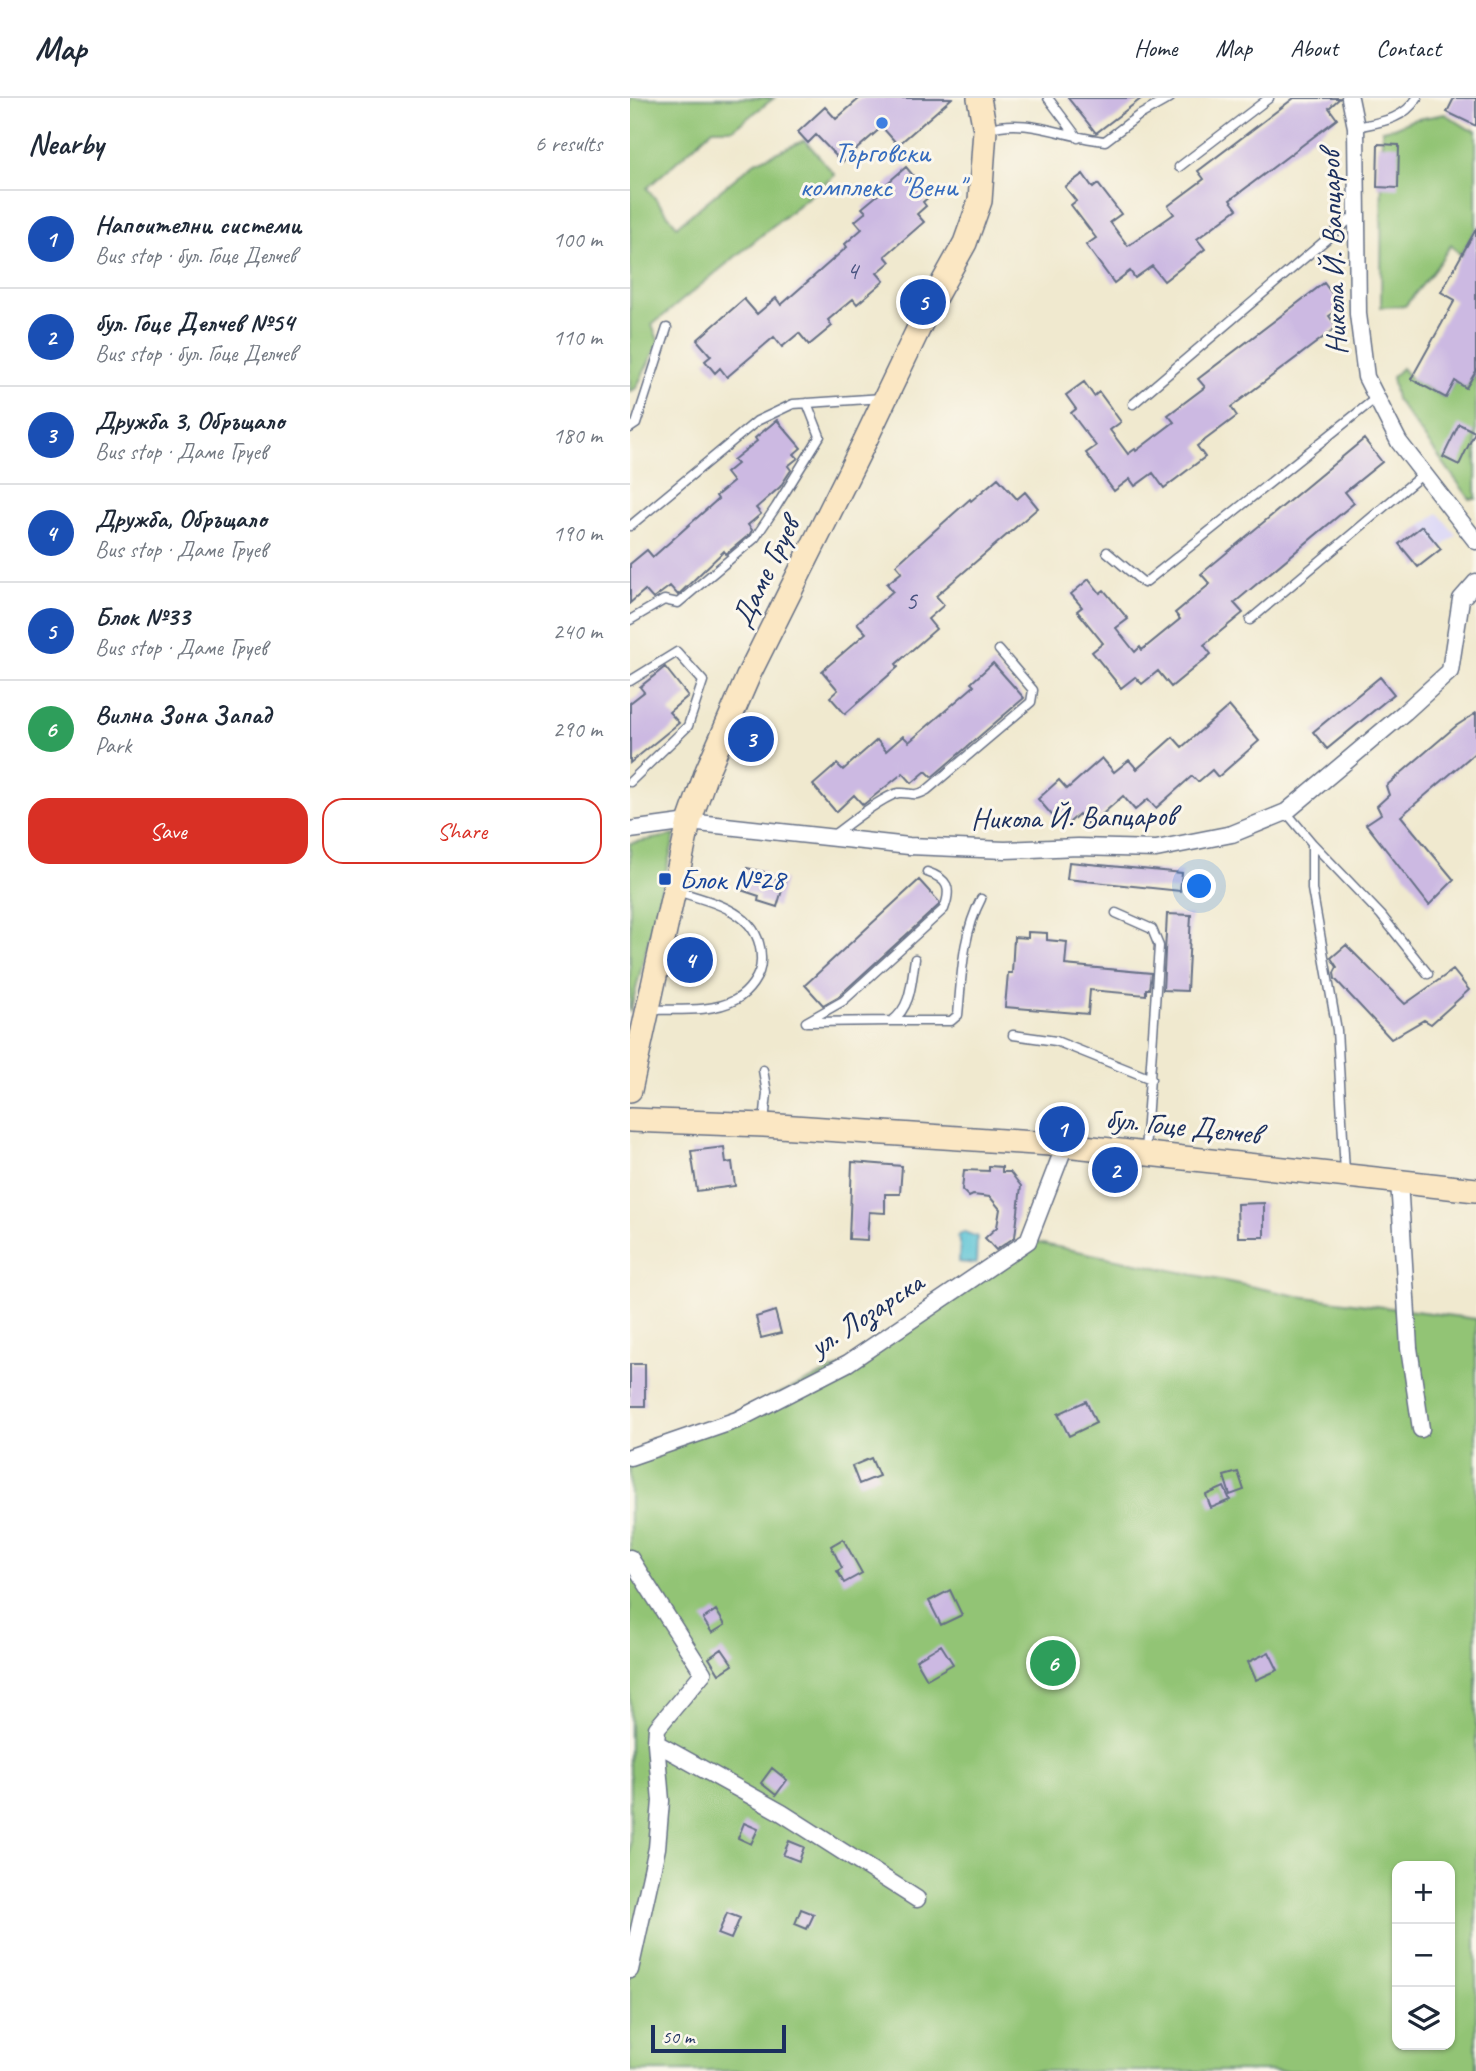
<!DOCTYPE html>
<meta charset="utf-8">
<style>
body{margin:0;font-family:Caveat,sans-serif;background:#f2f2f3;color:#1f2937}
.controls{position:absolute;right:21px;bottom:21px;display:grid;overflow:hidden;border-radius:14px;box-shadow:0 2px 5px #0004}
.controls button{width:63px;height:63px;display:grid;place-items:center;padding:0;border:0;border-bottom:2px solid #e0e1e3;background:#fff;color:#1f2937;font:35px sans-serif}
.scale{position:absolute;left:21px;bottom:18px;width:135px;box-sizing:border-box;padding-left:7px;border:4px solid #1b2f5e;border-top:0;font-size:19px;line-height:24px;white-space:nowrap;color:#1b2f5e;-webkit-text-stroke:5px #fbf7ec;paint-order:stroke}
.you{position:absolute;left:570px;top:789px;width:24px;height:24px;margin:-18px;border:5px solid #fff;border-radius:50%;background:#1a73e8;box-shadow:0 0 0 10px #1a73e833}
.badge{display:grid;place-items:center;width:46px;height:46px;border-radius:50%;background:#d93025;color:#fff;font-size:23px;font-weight:700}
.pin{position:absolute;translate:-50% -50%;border:4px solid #fff;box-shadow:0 2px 7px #0006}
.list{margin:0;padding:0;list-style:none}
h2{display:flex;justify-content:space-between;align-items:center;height:91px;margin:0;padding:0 28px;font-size:30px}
h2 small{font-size:23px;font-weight:400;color:#747a83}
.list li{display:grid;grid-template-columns:46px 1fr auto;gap:21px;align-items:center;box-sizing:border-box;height:98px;padding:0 28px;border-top:2px solid #e0e1e3}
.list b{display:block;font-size:26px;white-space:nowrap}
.list p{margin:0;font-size:23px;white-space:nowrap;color:#747a83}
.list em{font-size:23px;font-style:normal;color:#747a83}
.actions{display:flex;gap:14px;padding:21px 28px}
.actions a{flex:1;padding:16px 0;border:2px solid #d93025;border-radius:21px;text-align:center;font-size:24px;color:#d93025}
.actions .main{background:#d93025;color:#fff}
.icon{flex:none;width:38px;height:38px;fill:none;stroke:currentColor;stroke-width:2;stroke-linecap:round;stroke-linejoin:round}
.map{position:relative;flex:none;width:846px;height:1973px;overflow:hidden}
header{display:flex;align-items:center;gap:42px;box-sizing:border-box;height:98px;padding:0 35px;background:#fff;border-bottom:2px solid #e0e1e3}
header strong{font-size:33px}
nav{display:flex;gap:38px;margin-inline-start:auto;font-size:24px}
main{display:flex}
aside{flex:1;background:#fff}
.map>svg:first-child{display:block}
.built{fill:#dad6f7}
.green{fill:#92c475;stroke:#567a6a;stroke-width:2;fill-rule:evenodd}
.water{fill:#58c2d4;stroke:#3a7899;stroke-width:2}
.building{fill:#ccb9e2}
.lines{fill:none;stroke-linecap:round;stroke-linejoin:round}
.lane-casing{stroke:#667086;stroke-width:11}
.street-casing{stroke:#667086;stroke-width:19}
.secondary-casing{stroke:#667086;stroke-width:26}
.lane{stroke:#fff;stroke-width:8}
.street{stroke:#fff;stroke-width:16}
.secondary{stroke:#fbe7c3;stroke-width:23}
.shop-dot{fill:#3f7fe0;stroke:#fbf7ec;stroke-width:2.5}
.transit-dot{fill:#1a4fb4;stroke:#fbf7ec;stroke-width:2.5}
.labels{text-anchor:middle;stroke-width:6;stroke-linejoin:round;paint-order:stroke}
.number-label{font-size:26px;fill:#47527f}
.shop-label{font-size:30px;fill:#366cbe;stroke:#fbf7ec}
.street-label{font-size:30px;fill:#1b2f5e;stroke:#fbf7ec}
.transit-label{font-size:30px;fill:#164399;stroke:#fbf7ec;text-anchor:start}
</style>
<header>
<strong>Map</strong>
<nav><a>Home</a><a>Map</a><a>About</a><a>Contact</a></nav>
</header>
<main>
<aside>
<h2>Nearby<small>6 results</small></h2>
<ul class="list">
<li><span class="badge" style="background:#1a4fb4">1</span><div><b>Напоителни системи</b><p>Bus stop · бул. Гоце Делчев</p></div><em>100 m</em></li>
<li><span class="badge" style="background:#1a4fb4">2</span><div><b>бул. Гоце Делчев №54</b><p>Bus stop · бул. Гоце Делчев</p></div><em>110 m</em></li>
<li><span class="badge" style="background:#1a4fb4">3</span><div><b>Дружба 3, Обръщало</b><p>Bus stop · Даме Груев</p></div><em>180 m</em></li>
<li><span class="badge" style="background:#1a4fb4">4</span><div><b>Дружба, Обръщало</b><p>Bus stop · Даме Груев</p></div><em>190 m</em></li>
<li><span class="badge" style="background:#1a4fb4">5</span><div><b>Блок №33</b><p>Bus stop · Даме Груев</p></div><em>240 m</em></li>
<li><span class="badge" style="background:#2e9e5b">6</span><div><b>Вилна Зона Запад</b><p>Park</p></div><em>290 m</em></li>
</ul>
<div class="actions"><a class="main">Save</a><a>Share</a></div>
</aside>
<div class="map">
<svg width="846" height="1973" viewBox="0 0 846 1973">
<rect width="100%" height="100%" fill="#fbf7ec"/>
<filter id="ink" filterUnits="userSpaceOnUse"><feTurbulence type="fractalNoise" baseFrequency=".0143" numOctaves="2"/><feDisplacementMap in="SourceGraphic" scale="14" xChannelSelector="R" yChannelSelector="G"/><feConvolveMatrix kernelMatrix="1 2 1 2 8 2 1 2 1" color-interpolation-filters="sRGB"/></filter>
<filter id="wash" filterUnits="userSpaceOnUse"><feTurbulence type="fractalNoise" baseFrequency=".00686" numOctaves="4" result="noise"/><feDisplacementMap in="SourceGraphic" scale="28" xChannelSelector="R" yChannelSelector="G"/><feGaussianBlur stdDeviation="1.57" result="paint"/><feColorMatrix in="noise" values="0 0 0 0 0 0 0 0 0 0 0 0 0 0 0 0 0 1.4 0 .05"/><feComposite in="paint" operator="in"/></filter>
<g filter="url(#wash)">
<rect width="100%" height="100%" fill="#f0e9cf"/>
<path class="built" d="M808,415L826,437L788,469L769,446Z"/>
<path class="green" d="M0,0H144L103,31H83L17,90L47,128L125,64L175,42L205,77L22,227L29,244L6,290L0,294Z
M815,16L839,31L846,32V131L831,157L821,147L802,175L775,208L751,209L752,32L766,29L782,22Z
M772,270L781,281L815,300L825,283L837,290L846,273V401H840L766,301L762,279Z
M45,737L0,915V745Z
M398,1143L668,1198L846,1221V1973H0V1362L218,1265ZM767,1768H820V1947H767Z"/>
<path class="water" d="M334,1134L347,1139L346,1166L329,1164L330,1143L327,1139Z"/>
<g id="blocks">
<path class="building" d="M230,0H322L268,47L252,29L212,64L186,37L178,45L168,34L195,9L206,21Z
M438,0H512L466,35Z
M664,0H710L699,10L707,21L600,102L607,111L567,141L575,151L534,183L522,168L505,180L500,173L484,185L456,147L466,140L441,107L446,103L435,89L453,76L463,90L468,86L491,116L480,124L498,148L544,116L538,108L574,81L568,73Z
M824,0H846V28L817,14Z
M748,46L769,47L768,90L747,89Z
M276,69L300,98L293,104L296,108L287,116L294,124L255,158L260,164L247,175L254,183L227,206L223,201L198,222L202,228L179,247L169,235L152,249L144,239L97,279L90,270L85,275L75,263L81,258L67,242L114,201L127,216L146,200L151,207L217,149L215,146L232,131L225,123L236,114L232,110L256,90L254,88Z
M846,131V273L836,290L825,283L816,300L781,281L825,202L811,194Z
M694,185L712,209L699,218L707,229L601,309L607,318L567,348L575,359L534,390L523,375L505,388L500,381L484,393L456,355L466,348L441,315L446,311L436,297L454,284L464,298L469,294L491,324L480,332L498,356L505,351L506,353L544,324L538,317L575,289L568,281Z
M147,322L171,350L164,356L168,360L158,368L161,372L150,389L126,410L131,416L118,427L122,432L120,436L96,456L94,453L48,497L40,488L23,501L15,492L0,505V466L17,452L23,459L88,401L86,398L103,384L96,375L107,366L103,362L127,343L125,340Z
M829,326L845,334L829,367L813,359Z
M734,341L752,364L715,394L724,405L604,505L613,515L574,547L581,556L541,589L528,573L512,586L505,579L491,590L462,554L473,545L447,513L452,509L441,496L459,481L470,495L474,492L498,521L486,530L505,554L510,549L512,552L550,521L545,515L580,486L571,476Z
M368,380L387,401L395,394L408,410L306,498L314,507L298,521L306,531L266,566L268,569L215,616L200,599L208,592L192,573L236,535L227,525L263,493L257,486L272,474L266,467L340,401L341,403Z
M792,428L811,451L788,469L769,446Z
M363,565L394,600L302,679L296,673L282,685L273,675L233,707L224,697L206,714L183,687L207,666L213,672L247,642L256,653L273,638L279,644L344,588L341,585Z
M35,569L58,598L39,614L49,625L0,665V605L14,594L10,589Z
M750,579L764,596L697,651L683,634Z
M599,608L629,643L588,679L582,672L568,684L562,678L526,710L518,701L505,712L493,698L459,728L449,716L433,730L408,701L429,682L437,691L472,660L484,674L499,662L507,671L543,639L552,649Z
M846,615V654L771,718L824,782L799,807L736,726L751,716L747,708L759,697L756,688L826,628Z
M439,764L552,775L550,793L437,781Z
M117,770L134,774L133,778L155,782L147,809L128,803L129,798L111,792Z
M289,782L309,804V807L209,898L193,907L175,887Z
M537,816L561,817L557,893L533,892Z
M398,834L417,835V842L437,844L435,867L521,875L519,891H516V897L460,892L458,916L375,909L378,875H382L384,839L398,840Z
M716,847L775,906L823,872L839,892L801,926L794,922L761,941L705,881L704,875L707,869L701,860Z
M94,1049L96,1065L102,1064L105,1088L67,1093L61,1053Z
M222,1064L272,1068L270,1096H255V1115L239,1114L237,1142L219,1141Z
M359,1068L372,1069V1074H380L391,1088L385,1139L366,1152L355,1140L367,1129L370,1111L360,1099L343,1097L339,1099L332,1092L334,1072L359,1073Z
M634,1105V1139H608L607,1106Z
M145,1213L151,1235L131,1240L126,1219Z
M0,1266H15V1308H0Z
M456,1303L466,1325L439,1338L428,1316Z
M241,1360L249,1378L229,1386L222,1368Z
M608,1374L614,1392L600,1397L594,1378Z
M594,1389L600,1402L581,1410L576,1397Z
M213,1441L232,1475L214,1485L207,1473L212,1470L201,1448Z
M320,1492L332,1517L311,1527L299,1503Z
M86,1512L95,1527L82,1535L73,1521Z
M311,1547L323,1566L297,1581L286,1562Z
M92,1551L103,1567L89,1576L79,1560Z
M639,1554L648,1572L626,1582L618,1564Z
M142,1670L157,1682L146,1697L131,1685Z
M114,1725L128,1731L121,1746L108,1740Z
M159,1743L174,1749L169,1763L153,1757Z
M171,1811L184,1816L177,1831L165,1826Z
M97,1815L110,1820L101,1841L88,1836Z"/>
</g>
</g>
<g filter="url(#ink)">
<use href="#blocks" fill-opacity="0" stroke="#667086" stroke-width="2"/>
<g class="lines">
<g class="lane-casing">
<path id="lane" d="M418,0L448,40
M726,29C750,24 773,22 787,0
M357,31C396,18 436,40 475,43L508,18L540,0
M549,69L639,0
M503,306L725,117
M0,330L6,326L37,230
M0,428L127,323L163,306L253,300
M477,454L514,485L517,483L746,300
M0,522L34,502L48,505L125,440L146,409L190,338L177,305
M620,522L793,376
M0,583L47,554L73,583L58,628L0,684
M656,714L682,745V791L707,932L715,1074
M202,738C216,728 254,697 269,695C282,694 283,700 297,692L401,604L403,592L369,552
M682,745L751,817L798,876
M486,815L522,831L529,848L515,1053
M19,912C46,911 81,915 105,902C118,895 131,878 131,863C133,814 84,805 47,793
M262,923H321L328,917C332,877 332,837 351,801
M176,924L213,903L314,811C322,790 318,781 297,774
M179,924L262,923C282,908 281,884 285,861
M383,937L426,943L521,981
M133,972L137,995L134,1024"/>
</g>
<g class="street-casing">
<path id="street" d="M720,0L726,29L728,216L736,279L769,344L846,443
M0,732L59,724L279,748L375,752L448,749L526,751L602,736L656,714L775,614L820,573L831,501L846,484
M769,1082L779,1250L791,1331
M0,1359L107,1322L218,1265L398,1143L435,1047
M0,1460L73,1575L27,1630L26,1645L31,1703L27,1750L0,1872
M26,1645L152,1715L287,1801"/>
</g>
<g class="secondary-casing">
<path id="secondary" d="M0,992L59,724L77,673L120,574L234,345L296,215L335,145L350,103L355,32L349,0
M0,1022L134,1027L435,1047L846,1092"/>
</g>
<use href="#lane" class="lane"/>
<use href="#street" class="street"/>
<use href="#secondary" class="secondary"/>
</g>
</g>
<circle class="shop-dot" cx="252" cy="25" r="7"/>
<rect class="transit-dot" x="28" y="774" width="14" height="14" rx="3.5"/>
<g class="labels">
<g class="number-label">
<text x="222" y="181">4</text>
<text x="281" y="511">5</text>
</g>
<g class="shop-label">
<text x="252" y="64">Търговски<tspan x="252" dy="34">комплекс "Вени"</tspan></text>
</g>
<g class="street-label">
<text transform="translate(703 155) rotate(-92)" y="10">Никола Й. Вапцаров</text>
<text transform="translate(135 474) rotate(-64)" y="10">Даме Груев</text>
<text transform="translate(443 719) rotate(-1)" y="10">Никола Й. Вапцаров</text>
<text transform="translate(553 1028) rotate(6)" y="10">бул. Гоце Делчев</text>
<text transform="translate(236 1216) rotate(-33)" y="10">ул. Лозарска</text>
</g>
<g class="transit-label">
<text x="49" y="791">Блок №28</text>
</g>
</g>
</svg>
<div class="controls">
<button>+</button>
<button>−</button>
<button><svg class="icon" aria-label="layers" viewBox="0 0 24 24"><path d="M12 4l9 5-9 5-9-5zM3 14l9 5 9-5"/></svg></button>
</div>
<div class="scale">50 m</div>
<div class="you"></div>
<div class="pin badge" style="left:432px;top:1031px;background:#1a4fb4">1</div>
<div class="pin badge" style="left:485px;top:1072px;background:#1a4fb4">2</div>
<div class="pin badge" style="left:121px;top:641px;background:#1a4fb4">3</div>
<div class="pin badge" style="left:60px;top:862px;background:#1a4fb4">4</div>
<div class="pin badge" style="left:293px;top:204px;background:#1a4fb4">5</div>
<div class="pin badge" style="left:423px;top:1565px;background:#2e9e5b">6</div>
</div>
</main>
